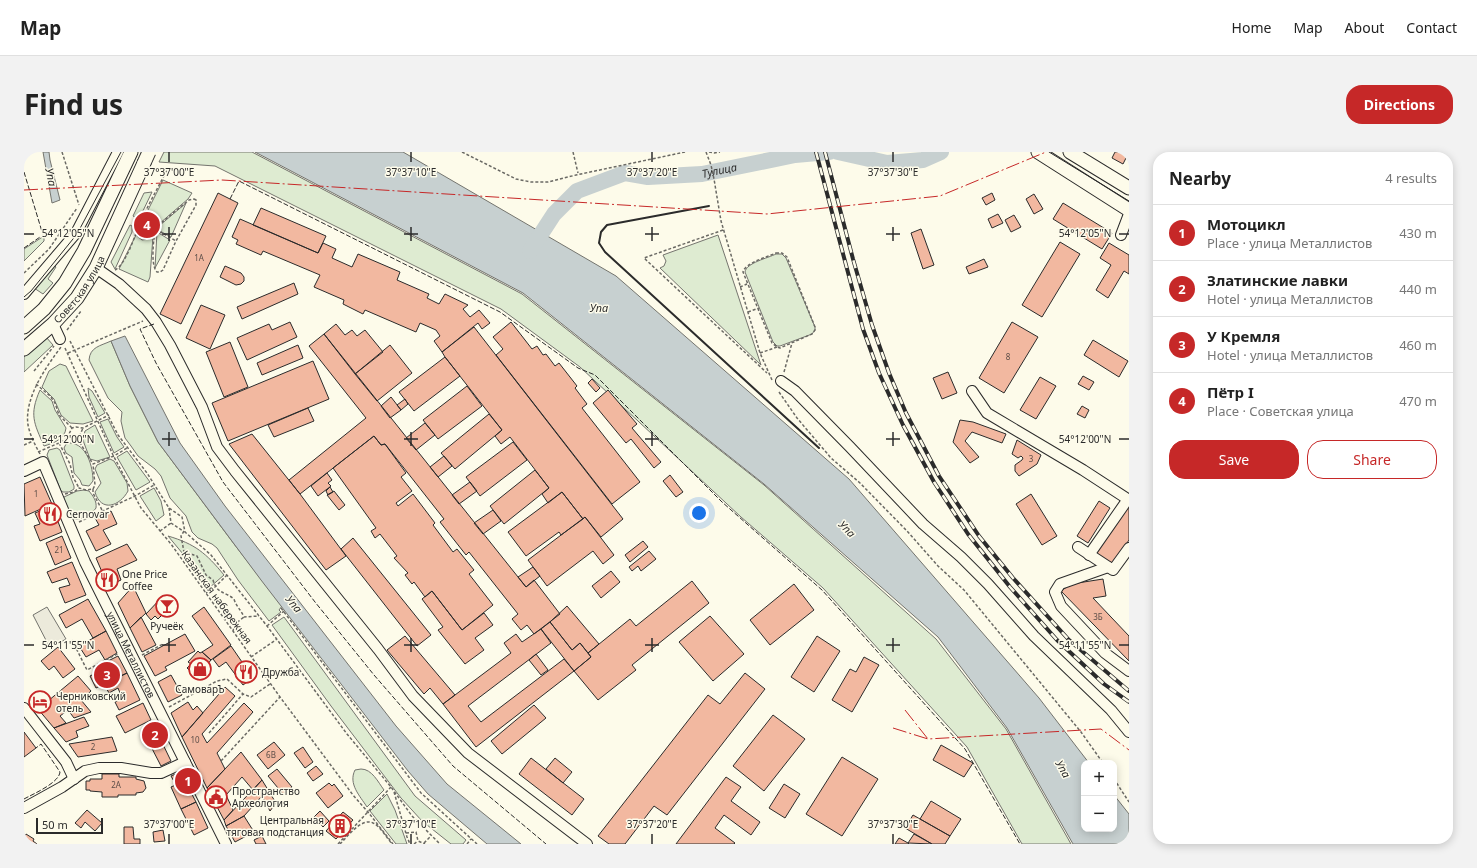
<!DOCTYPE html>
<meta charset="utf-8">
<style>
body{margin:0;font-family:"Noto Sans",sans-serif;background:#f2f2f2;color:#222}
.controls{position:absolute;right:12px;bottom:12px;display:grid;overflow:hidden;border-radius:8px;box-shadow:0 2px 10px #0003}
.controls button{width:36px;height:36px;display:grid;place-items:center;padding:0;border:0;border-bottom:1px solid #e0e0e0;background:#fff;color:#222;font:20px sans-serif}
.scale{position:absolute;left:12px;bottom:10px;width:67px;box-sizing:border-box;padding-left:4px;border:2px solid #2b2b2b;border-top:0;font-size:11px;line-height:14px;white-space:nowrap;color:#2b2b2b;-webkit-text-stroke:3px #fdfbea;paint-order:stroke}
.you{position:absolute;left:675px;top:361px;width:14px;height:14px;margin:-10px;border:3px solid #fff;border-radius:50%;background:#1a73e8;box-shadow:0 0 0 6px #1a73e833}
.badge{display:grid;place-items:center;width:26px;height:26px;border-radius:50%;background:#c62828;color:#fff;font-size:13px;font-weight:700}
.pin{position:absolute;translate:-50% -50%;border:2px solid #fff;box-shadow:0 1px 4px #0006}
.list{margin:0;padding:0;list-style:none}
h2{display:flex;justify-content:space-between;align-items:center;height:52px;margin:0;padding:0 16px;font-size:17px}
h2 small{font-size:13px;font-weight:400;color:#767676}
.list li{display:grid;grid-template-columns:26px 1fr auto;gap:12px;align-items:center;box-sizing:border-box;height:56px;padding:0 16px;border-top:1px solid #e0e0e0}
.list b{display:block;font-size:15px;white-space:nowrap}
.list p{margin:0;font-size:13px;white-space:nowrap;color:#767676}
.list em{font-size:13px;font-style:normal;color:#767676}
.actions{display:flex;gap:8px;padding:12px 16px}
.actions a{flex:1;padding:9px 0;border:1px solid #c62828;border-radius:16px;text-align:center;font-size:14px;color:#c62828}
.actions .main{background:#c62828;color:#fff}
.map{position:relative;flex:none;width:1105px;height:692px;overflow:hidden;border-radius:16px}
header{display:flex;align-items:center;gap:24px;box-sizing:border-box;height:56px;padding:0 20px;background:#fff;border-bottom:1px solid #e0e0e0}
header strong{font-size:19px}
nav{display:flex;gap:22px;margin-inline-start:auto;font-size:14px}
.intro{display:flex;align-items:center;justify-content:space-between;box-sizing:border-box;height:96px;padding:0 24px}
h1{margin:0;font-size:28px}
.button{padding:10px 18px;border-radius:16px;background:#c62828;color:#fff;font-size:14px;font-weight:700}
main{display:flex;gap:24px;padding:0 24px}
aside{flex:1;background:#fff;border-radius:16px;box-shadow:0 2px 10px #0003}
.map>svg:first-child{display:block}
.green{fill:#deebd1;stroke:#74746e}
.parking{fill:#eceadb;stroke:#74746e}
.water{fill:#c7d0d0;stroke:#74746e}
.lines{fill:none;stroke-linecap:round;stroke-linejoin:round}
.river{stroke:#c7d0d0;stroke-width:16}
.building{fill:#f2b8a0;stroke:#2b2b2b}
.minor-casing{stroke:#2b2b2b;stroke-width:12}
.major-casing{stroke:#2b2b2b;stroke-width:15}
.path{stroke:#6a6964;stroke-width:1.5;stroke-dasharray:3 2;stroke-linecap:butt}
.minor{stroke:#fdfbea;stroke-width:10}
.major{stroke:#fdfbea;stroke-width:13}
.tram{stroke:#2b2b2b;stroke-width:1}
.rail-casing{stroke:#2b2b2b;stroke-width:4}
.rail{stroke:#fdfbea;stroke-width:2.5;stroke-dasharray:8;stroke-linecap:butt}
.major-bridge-casing{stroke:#2b2b2b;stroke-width:15;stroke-linecap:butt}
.major-bridge{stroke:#fdfbea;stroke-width:13}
.fence{stroke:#2b2b2b;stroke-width:1;stroke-dasharray:5 2;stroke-linecap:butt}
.wall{stroke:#2b2b2b;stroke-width:2}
.power{stroke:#c62828;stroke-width:1;stroke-dasharray:14 3 2 3;stroke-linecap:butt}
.ticks{fill:none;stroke:#2b2b2b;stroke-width:1.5}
.labels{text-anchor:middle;stroke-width:3;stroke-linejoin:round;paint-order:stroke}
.number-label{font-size:8px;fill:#5d4e48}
.street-label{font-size:10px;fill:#2b2b2b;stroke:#fdfbea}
.poi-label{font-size:10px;fill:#2b2b2b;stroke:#fdfbea;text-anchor:start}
.water-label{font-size:11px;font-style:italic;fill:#2b2b2b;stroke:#fdfbea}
.ticks-label{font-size:10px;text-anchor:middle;fill:#2b2b2b;stroke:#fdfbea;stroke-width:3;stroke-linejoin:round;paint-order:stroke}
</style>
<header>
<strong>Map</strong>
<nav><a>Home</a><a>Map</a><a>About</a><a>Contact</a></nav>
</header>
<div class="intro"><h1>Find us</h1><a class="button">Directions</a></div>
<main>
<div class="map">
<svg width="1105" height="692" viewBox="0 0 1105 692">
<rect width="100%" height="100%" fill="#fdfbea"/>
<path class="green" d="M140,0H228L498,142L740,333L912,487L982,577L1047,692H998L943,595L799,436L717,365L556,215L477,157L191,14L135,10Z
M139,28L168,41L164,47L135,72L131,65L122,62Z
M128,40L117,63L112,66L109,64L120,41Z
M162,51L147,85L134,78L135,74Z
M106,73L108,74V80L91,117L87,110Z
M133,80L146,88L131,116Z
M112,83L118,88L124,87L129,84L126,125L124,130L95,117Z
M694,83L737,213L636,116L640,114L642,109L639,103Z
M20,84V89L0,109V97Z
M752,102H758L762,106L791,175V178L788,182L756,194H753L749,190L721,120C722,111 744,106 752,102Z
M29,112L32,115L24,127L29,131L19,142L10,136Z
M22,185L29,193L0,220V205Z
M87,189L106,234L134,290L210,392L258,454L255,458L257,460L245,469L214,428L193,396L188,392L174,386L168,380L162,364L146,346L137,324L131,317L114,304L107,294L101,286L99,278L97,269L98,260L84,246L65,208C66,195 76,194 87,189Z
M36,212L42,214L69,269L59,272L46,271L37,263L30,247L18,235L25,219Z
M64,236L68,239L81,261L74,265L65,245Z
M16,238L28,249L31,258L42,276C41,287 30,291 20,294C10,271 5,263 16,238Z
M84,267L93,285L100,295L90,301L76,270Z
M71,273L86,305L73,309L66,307L60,291L59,287L61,279Z
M46,291C63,292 69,315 69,329L65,334L58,333L56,328L50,321L48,305L42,301L40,296L42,292Z
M33,296L36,298L50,334V337L45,340H39L37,339L23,303L25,298Z
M103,299L126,330L112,338L93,305Z
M86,307L90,309L103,331L104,339C96,354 77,361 71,340L77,331L71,317L73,313Z
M130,336L137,349L140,363L132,369L116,344Z
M60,338L65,339C69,344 73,349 72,356C68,362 54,371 47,365C43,362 41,352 39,347L40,345L53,339Z
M144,384C171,392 182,401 200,423L185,436L174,420Z
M260,465L391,644L442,688L439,692H427L398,669L377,646L307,554L248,473Z
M337,617C348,617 354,630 360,638L343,655C336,644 324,632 331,618Z
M363,642L371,658L383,692H372L346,659Z"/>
<path class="parking" d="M23,455L42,487L26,496L9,463Z"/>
<path class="water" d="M19,0H25L26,8L36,48L28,51Z
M231,0H379L592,124L825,327L1015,546L1065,611H1060V677H1090V643L1105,662V692H1049L983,576L914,485L740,332L499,141Z
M101,184L156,291L201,354L372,574L423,632L497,692H463L404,642L384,619L237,428L134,290L106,234L87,189Z"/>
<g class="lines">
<g class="river">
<path d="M814,0L863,11L899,8L917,0"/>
<path id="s1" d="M506,99L530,62L553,39L601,21L624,25L678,22L771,3L805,0"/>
</g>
</g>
<path class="building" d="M1091,0H1105L1099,12L1088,6Z
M194,41L214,51L157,172L136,162Z
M968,41L971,48L962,53L958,46Z
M1010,42L1019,57L1010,62L1002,47Z
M1039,51L1088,81L1078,97L1029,67Z
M237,56L302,84L294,101L229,73Z
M974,62L979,71L968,76L964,67Z
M990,63L997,75L987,80L981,68Z
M216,67L294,101L299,91L312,97L308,106L328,115L334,102L376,120L373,128L405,142L403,146L415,152L421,142L444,153L439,157L446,165L455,158L466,171L458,177L454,171L418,200L410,189L416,184L412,178L396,171L392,180L341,158L339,162L319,152L320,148L290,135L296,123L239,99L237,103L212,92L214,88L208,85Z
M897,77L910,113L899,117L887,81Z
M1036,90L1056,102L1018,165L998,153Z
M1085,91L1105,103V122L1100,119L1084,146L1072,138L1087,113L1076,106Z
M960,107L964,115L945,122L942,115Z
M201,114L217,121L220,125V129L217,132L212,133L196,125Z
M270,131L274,142L218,167L213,155Z
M177,153L201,163L186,197L162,186Z
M266,170L273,185L223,208L213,186L245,172L248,178Z
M487,170L508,197L513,194L519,203L522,202L531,214L535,211L553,234L551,236L563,252L558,256L616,330L588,352L472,203L479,197L469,185Z
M988,170L1014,185L980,241L955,226Z
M312,172L321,183L328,178L333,184L341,178L359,200L331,222L300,182Z
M450,175L599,367L577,385L561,365L559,367L538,340L524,351L518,342L525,336L486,285L477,292L471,284L478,278L421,205L418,200Z
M300,182L502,435L510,428L536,462L510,482L503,473L497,478L488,467L494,462L445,400L442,403L416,370L420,367L361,292L357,293L350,284L276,342L265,328L342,266L285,194Z
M1069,188L1104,209L1095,225L1060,203Z
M206,190L224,235L200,245L182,200Z
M274,193L279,206L238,223L233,211Z
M366,193L388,221L353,249L331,222Z
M421,205L436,224L390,259L375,240Z
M289,209L305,247L204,289L188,251Z
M924,220L933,241L918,247L909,226Z
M1059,224L1070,230L1065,238L1054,232Z
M1016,225L1032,234L1012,267L996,258Z
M568,227L576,236L572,240L564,231Z
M443,234L458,254L414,287L399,268Z
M584,238L613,272L608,276L637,310L630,316L607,287L602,291L569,251Z
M367,245L377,258L366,266L357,254Z
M381,247L384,252L377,258L373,253Z
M1058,254L1065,258L1061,266L1053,262Z
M284,256L290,269L250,285L244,273Z
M465,262L478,278L431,317L417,301Z
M936,268L949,270L982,282L978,291L948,280L941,289L955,305L946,311L929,290Z
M401,271L411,283L392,298L382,286Z
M228,282L276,342L322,404L302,418L205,292Z
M350,284L357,293L361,292L382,321L377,325L388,339L372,351L374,354L389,342L411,371L409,373L429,400L433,397L450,418L445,422L469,453L438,478L408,439L401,445L390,430L388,432L381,423L384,421L370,406L373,404L356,382L351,386L347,379L352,376L309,316Z
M993,288L1017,303L1013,312L995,324L991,319V313L998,308L999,306L997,304L994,306L988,302Z
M489,290L503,308L456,344L442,325Z
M420,304L428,314L414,325L406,315Z
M511,318L525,336L480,372L466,354Z
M303,321L308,328L304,331L307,334L294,344L287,334Z
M646,323L659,340L652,345L639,329Z
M16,325L28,352L1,364L0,332Z
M446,330L453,339L435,352L428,343Z
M306,335L309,340L304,343L302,339Z
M310,339L321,353L315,358L303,343Z
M538,340L559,367L537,383L535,380L502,404L484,380Z
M1007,342L1033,384L1018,393L992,352Z
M1075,349L1086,356L1064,391L1053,384Z
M28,354L38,380L16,389L10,374L16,372L11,361Z
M1105,354V388L1088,413L1071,402Z
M469,358L477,369L459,382L450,371Z
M87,359L93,372L79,378L87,392L72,399L62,379L75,373L71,366Z
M561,365L590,403L579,412L569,399L523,434L504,408Z
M38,384L47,406L31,413L22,391Z
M329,386L407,483L393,494L317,397Z
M619,389L624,395L606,410L601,403Z
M103,392L113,408L93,417L97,428L84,434L72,406Z
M625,399L632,407L617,419L614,414L608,419L605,415Z
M48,410L62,443L41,451L35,436L46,433L43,426L28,431L23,420Z
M509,415L516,424L502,435L494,425Z
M587,419L596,430L577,446L568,434Z
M1079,427L1082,444L1069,446L1105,484V509L1037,439L1047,432Z
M668,429L685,451L608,513L612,518L574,548L550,519L567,505L564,501L606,467L612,474Z
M770,432L790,458L746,493L726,468Z
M109,434L122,461L106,476L94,451Z
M408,439L438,478L460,461L469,473L451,486L460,498L441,512L414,478L419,475L398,447Z
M139,444L148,453L134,467L131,464L127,468L122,462Z
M64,447L82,479L69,486L58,467L42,476L35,463Z
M543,454L575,492L564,501L556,491L548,498L526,470Z
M180,455L207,493L187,508L178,500L189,493L168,464Z
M686,464L720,502L689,529L655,490Z
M117,465L132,493L118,500L106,476Z
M526,470L548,498L556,491L567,505L550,519L517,477Z
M517,477L527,491L444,554L457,570L540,507L550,519L452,595L419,552L487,501L480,491L492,482L498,490Z
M82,479L93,501L81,508L75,498L62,505L55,494Z
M161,482L171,499L141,515L143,518L131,524L120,504Z
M381,484L431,543L419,552L406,536L400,542L363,498Z
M793,484L816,499L790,540L767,525Z
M207,494L229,526L219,533L202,510L195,515L189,507Z
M34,495L51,517L39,526L30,514L25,518L17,509Z
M174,499L176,501L178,500L187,508L173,525L163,516L167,512L164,510Z
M512,502L524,518L517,523L505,508Z
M94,504L103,521L72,536L66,524L86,514L84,509Z
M840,505L855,513L828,560L808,548L826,517L832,520Z
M103,521L116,548L95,558L91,550L95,548L93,542L96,541L94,536L85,541L80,532Z
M721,521L741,537L643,663L630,654L601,692H585L574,684L684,543L696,552Z
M147,523L158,543L144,550L134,530Z
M54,524L67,539L57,548L67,560L50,566L44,558L36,564L42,571L30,576L8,550L18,542L24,549Z
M201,535L211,544L178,582L183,591L220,551L229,560L193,601L201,617L183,636L158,585Z
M164,550L169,558L173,554L179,561L158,585L147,561Z
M119,551L127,568L101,581L92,564Z
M510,553L522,566L478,602L467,589Z
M749,563L781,587L740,639L709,614Z
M60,565L65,574L52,579L54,585L42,590L30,576Z
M130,574L147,609L137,614L119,579Z
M0,580L12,596L0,605Z
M88,585L93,599L54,605L45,592Z
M250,590L261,603L244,617L233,603Z
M917,593L949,611L940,625L909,608Z
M279,595L289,610L281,616L270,601Z
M217,600L238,628L229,638L218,625L202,643L209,658L200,668L183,636Z
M818,605L854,627L818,684L782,662Z
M507,606L560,647L548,663L495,622Z
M531,606L548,620L539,631L522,617Z
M292,614L299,622L289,629L283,621Z
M253,617L268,635L259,642L244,624Z
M156,620L161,629L152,633L147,624Z
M78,622H95V625H112V627L120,629L122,636L119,640L112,641V643H94V645H78V640L66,639V638H62V629H66V627H78Z
M702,625L717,635L707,649L736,670L727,683L700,663L691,676L711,691L710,692H652Z
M238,628L252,651L246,659L238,644L220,664L202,674L200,668Z
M161,629L172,650L157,657L147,635Z
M305,631L308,634L310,632L319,644L304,656L292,641Z
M760,632L776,642L761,666L745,656Z
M907,649L937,667L926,684L896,667Z
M172,650L184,676L170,683L157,657Z
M63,658L78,671L71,679L61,670L57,676L51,671Z
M296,659L305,669L299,675L290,665Z
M319,660L329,668L312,687L302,679Z
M889,663L926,684L921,692H908L881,676Z
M220,664L230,680L211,690L202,674Z
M100,675H109L110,687H116V692H100Z
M139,678L141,689L130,690L129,680Z
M2,682L10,687L9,689L13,692H0V686Z
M890,682L908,692L884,691Z
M238,684L242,692H232L230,688Z
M875,686L884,691L885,692H871Z"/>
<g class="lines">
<g class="minor-casing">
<g id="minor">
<path d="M1097,83L1105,62"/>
<path d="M72,116L95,132L122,157L132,170L146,193L178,255L193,295L211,319L354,497L389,544L444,601L563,692"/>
<path d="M0,142L52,81L94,0"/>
<path d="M29,172L36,187"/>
<path d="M757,229L771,239L826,295L899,372L937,405L964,432L1010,484L1087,558L1105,580"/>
<path d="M948,239L963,261L1059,318L1105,348"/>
<path id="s2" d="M0,319L19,310L61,410L202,692"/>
<path d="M1054,395L1089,418L1105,396"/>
<path d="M1065,403L1104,347"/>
<path d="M1084,415L1036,432L1031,440L1037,454L1081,501L1105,519"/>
<path d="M0,556L42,610L50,627"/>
<path d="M0,656L38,635L61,619L75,616H97L127,621H137L161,610"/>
</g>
</g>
<g class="major-casing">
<g id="major">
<path d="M1014,0L1105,58"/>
<path d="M1046,0L1105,36"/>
<path d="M0,175L20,157L41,131L60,99L107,0"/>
<path id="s3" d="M0,197L29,172L53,146L72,116L120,11"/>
</g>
</g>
<path class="path" d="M38,0L55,53
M438,0L492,27L507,30H524L552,23L661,0
M549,0L554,21
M682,0L687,13L690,27L697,69L736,201L748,228
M685,0L690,1L696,0
M170,47L172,48V53L152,89L139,118L136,120H133C126,113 130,87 131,76L165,48Z
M114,76L124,80L131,76L132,73L130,69L120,63
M131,77L152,89
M699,78L620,106L743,221
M752,101H758L763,105L791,175V178L788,182L756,196L753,195L748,191L719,120C721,111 743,105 752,101Z
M91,118C103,111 111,82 117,69C125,51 135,34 144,16
M0,121L25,97L53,56
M716,135L723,132
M724,160L735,156
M43,178L57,159
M46,189L94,283L123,321L145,356L158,365L161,380L187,403L243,474L323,582L367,635L388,664L416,692
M41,196L89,303L117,356L147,392L256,545L329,643L344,660L369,692
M44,201L119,169
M736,201L753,195
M10,219L30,194
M760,220L768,191
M12,232L26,244L31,251L35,263L48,276
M755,240L773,266L807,306L836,331L883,379L914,414L940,438L1057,580L1079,611
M43,286L48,276L52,275L59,276L85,263
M53,286L69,312
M35,291L46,312L49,325L55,336
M0,293L9,289
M14,300L35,291L43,286H53L56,283L59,276
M16,302C11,293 6,283 4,273C0,246 22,215 37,195
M69,337V341L78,358
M41,342L50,340L55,336L62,338L69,337L71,333L69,312L90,304L103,296
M145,356L147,371L159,379
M55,370L111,344L130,333
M136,379L147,371
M160,379L157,384L160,400L173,404L182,423L189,428C193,442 200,439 210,447C212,454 217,458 220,465L235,464
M182,441L191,435L203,423
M257,456L397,641L453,692
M243,474L260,459
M209,479L211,472L220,465
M48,488L63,518L95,501
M118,503L139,492
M227,505L253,487
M145,555L193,529L203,527L219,542L227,545L246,532
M185,581L219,542
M197,609L256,545
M1090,627L1105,650
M370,640L383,685L386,692
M382,681L392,680L394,689L401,692
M400,691L407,684
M314,692L367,635
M316,692C323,685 338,665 349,671C356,674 363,686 368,692
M390,692L394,689
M443,692L447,687"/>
<use href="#minor" class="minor"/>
<use href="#major" class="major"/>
<path class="tram" d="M1025,0L1105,49
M0,145L7,139L53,82L97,0"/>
<g class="rail-casing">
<path id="rail" d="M792,0L839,177L855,221L879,273L910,330L944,382L986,435L1033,488L1080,532L1105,550
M801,0L829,107L848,173L865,221L882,261L915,324L955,384L989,426L1045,488L1105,539"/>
</g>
<use href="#rail" class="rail"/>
<g class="major-bridge-casing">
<path id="major-bridge" d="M120,11L125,0"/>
</g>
<use href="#major-bridge" class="major-bridge"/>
<path class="fence" d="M0,20L19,83L0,96
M206,47L215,29L476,160L554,216L571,223L698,350L798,438L941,597L996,692
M130,172L116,177L132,211L199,330L291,450L350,523L429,614L522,692
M0,647C9,642 35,631 36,620L17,592L12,596"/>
<path class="wall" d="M685,54L583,73L577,80L575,91L581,100L795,296"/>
<path class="power" d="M0,38L198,28L743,62L916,44L1022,0
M881,558L904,587
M869,576L904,587L1077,577L1105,598"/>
</g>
<path class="ticks" d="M145,0V10M387,0V10M628,0V10M869,0V10M145,75V89M387,75V89M628,75V89M869,75V89M0,82H10M138,82H152M380,82H394M621,82H635M862,82H876M1095,82H1105M145,280V294M387,280V294M628,280V294M869,280V294M0,287H10M138,287H152M380,287H394M621,287H635M862,287H876M1095,287H1105M145,486V500M387,486V500M628,486V500M869,486V500M0,493H10M138,493H152M380,493H394M621,493H635M862,493H876M1095,493H1105M145,682V692M387,682V692M628,682V692M869,682V692"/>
<defs>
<g id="restaurant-ring" transform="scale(1.15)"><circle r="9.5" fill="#fdfbea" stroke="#c62828" stroke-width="1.5"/><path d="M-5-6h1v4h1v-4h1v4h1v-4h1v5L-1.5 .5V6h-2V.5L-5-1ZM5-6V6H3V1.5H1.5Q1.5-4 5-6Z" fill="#c62828"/></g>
<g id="bar-ring" transform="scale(1.15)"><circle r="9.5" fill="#fdfbea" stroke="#c62828" stroke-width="1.5"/><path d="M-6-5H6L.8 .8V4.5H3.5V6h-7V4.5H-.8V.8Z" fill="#c62828"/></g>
<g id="shop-ring" transform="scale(1.15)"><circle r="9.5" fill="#fdfbea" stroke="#c62828" stroke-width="1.5"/><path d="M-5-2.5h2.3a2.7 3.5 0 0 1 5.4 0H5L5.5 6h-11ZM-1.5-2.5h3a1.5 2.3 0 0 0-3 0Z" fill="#c62828"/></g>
<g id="hotel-ring" transform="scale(1.15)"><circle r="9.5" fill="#fdfbea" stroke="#c62828" stroke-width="1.5"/><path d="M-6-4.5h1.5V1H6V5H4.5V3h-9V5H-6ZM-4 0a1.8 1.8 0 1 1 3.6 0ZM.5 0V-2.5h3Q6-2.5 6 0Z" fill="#c62828"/></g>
<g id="civic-ring" transform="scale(1.15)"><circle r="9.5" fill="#fdfbea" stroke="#c62828" stroke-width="1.5"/><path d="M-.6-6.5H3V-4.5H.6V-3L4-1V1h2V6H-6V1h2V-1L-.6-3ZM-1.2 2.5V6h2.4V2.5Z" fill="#c62828"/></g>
<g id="building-ring" transform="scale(1.15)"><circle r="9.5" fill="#fdfbea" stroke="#c62828" stroke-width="1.5"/><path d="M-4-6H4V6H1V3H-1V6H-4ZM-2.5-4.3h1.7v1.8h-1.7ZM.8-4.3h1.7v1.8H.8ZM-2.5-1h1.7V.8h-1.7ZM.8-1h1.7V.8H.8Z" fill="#c62828"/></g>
</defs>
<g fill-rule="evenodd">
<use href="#restaurant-ring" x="26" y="362"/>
<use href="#restaurant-ring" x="83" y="428"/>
<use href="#bar-ring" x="143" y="454"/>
<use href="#shop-ring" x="176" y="517"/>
<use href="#restaurant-ring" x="222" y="520"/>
<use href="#hotel-ring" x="16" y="550"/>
<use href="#civic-ring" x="192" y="645"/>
<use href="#building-ring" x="316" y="674"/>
</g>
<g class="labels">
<g class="number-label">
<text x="175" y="109">1А</text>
<text x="984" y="208">8</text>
<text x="1007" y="310">3</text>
<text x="12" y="345">1</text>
<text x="35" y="401">21</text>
<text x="1074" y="468">3Б</text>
<text x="171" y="591">10</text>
<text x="69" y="598">2</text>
<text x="247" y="606">6В</text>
<text x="92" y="636">2А</text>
</g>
<g class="street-label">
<text dy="4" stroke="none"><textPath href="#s3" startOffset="82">Советская улица</textPath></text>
<text transform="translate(193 445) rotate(54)" y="4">Казанская набережная</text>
<text dy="4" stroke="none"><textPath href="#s2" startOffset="233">улица Металлистов</textPath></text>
</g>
<g class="poi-label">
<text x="42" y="366">Cernovar</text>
<text x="98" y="426">One Price<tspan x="98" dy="12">Coffee</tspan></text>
<text x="143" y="478" text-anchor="middle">Ручеёк</text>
<text x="238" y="524">Дружба</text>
<text x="176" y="541" text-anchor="middle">СамоварЪ</text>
<text x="32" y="548">Черниковский<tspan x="32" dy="12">отель</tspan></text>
<text x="208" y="643">Пространство<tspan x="208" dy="12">Археология</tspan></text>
<text x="300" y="672" text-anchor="end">Центральная<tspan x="300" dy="12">тяговая подстанция</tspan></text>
</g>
<g class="water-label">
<text dy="4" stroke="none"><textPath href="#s1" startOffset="223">Тулица</textPath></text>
<text transform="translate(27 25) rotate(79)" y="4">Упа</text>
<text x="575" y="160">Упа</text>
<text transform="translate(823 377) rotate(45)" y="4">Упа</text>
<text transform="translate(270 452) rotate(51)" y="4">Упа</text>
<text transform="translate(1039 617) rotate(61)" y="4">Упа</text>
</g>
</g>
<g class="ticks-label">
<text x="145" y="24">37°37'00"E</text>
<text x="387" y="24">37°37'10"E</text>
<text x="628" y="24">37°37'20"E</text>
<text x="869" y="24">37°37'30"E</text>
<text x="44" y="85">54°12'05"N</text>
<text x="1061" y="85">54°12'05"N</text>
<text x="44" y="291">54°12'00"N</text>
<text x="1061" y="291">54°12'00"N</text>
<text x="44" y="497">54°11'55"N</text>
<text x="1061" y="497">54°11'55"N</text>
<text x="145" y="676">37°37'00"E</text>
<text x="387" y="676">37°37'10"E</text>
<text x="628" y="676">37°37'20"E</text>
<text x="869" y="676">37°37'30"E</text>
</g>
</svg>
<div class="controls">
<button>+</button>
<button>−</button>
</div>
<div class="scale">50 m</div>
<div class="you"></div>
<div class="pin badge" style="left:164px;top:629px">1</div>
<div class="pin badge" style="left:131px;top:583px">2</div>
<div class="pin badge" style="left:83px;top:523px">3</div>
<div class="pin badge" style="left:123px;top:73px">4</div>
</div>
<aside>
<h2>Nearby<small>4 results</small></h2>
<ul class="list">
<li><span class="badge">1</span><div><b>Мотоцикл</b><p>Place · улица Металлистов</p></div><em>430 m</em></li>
<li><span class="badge">2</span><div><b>Златинские лавки</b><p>Hotel · улица Металлистов</p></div><em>440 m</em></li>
<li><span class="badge">3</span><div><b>У Кремля</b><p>Hotel · улица Металлистов</p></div><em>460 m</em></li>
<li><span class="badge">4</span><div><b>Пётр I</b><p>Place · Советская улица</p></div><em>470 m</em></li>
</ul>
<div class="actions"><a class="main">Save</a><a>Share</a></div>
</aside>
</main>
